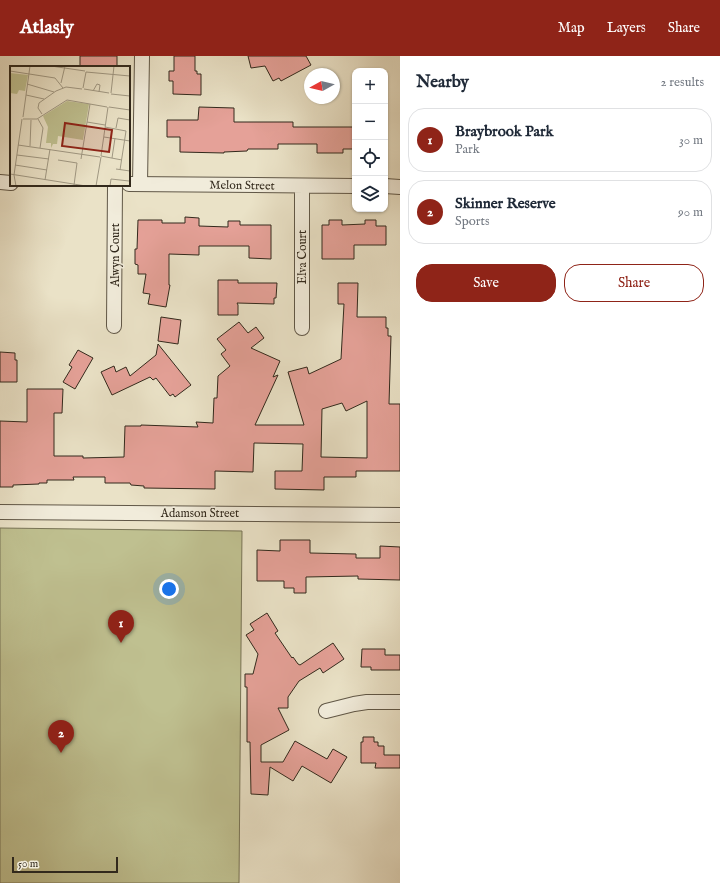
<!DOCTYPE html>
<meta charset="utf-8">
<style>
body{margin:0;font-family:"IM FELL English",serif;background:#f6f6f7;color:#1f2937}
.controls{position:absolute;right:12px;top:12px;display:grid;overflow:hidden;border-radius:8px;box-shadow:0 1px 3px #0004}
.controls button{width:36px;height:36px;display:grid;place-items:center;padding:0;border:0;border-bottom:1px solid #e0e1e3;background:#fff;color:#1f2937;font:20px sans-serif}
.compass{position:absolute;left:304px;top:12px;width:36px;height:36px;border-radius:50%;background:#fff;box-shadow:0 1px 3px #0004;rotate:262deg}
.scale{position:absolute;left:12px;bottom:10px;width:106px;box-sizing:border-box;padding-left:4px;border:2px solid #32291c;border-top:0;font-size:11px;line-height:14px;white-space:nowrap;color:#32291c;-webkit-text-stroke:3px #f1ecdb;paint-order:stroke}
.you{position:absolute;left:169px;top:533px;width:14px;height:14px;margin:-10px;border:3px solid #fff;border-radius:50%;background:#1a73e8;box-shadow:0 0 0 6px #1a73e833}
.badge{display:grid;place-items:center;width:26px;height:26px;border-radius:50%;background:#8f2418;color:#fff;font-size:13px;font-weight:700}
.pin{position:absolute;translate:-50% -33px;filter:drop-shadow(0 1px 2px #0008)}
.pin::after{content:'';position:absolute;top:21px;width:14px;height:12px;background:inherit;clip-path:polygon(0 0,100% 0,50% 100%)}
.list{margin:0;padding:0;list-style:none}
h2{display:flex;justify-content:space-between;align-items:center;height:52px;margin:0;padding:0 16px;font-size:17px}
h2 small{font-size:13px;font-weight:400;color:#747a83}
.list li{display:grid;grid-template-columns:26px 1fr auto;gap:12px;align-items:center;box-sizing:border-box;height:64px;margin:0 8px 8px;padding:0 8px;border:1px solid #e0e1e3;border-radius:16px}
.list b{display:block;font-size:15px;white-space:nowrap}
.list p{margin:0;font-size:13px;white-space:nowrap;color:#747a83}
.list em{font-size:13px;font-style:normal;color:#747a83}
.actions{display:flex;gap:8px;padding:12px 16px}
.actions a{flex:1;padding:9px 0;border:1px solid #8f2418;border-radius:16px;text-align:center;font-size:14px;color:#8f2418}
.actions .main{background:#8f2418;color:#fff}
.icon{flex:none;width:22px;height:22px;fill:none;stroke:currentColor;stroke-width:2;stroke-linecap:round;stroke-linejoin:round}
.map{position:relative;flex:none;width:400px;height:827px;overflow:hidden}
header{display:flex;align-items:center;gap:24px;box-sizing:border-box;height:56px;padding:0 20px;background:#8f2418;color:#fff}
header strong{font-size:19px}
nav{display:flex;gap:22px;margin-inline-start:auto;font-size:14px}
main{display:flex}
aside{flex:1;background:#fff}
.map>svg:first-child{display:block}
.green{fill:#bfc090;stroke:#787456}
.building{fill:#e5a198;stroke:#32291c;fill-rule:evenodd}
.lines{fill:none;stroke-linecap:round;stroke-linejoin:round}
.minor-casing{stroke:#605747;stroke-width:16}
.minor{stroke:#f1ecdb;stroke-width:14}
.labels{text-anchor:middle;stroke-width:3;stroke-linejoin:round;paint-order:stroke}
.street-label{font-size:12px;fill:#32291c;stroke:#f1ecdb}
.inset-road{fill:none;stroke:#a09883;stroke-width:1}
.view{fill:#8f2418;fill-opacity:0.15;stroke:#8f2418;stroke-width:2}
.inset-edge{fill:none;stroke:#32291c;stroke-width:2}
</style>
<header>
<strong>Atlasly</strong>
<nav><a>Map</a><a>Layers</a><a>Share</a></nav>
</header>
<main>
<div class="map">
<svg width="400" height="827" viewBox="0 0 400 827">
<rect width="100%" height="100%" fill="#eae2c7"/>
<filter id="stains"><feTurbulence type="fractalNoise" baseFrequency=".005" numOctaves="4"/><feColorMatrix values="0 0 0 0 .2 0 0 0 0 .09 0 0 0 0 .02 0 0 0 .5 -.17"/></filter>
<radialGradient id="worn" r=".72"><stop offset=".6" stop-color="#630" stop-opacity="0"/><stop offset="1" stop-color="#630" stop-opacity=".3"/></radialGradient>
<path class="green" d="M0,472L242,475L239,827H0Z"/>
<path class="building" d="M80,0H117V11H80Z
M174,0H195V15H197V18H201V39L173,38V25H169V15H174Z
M248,0H306L311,9L281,25L279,22L273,25L265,10L251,12Z
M199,51L234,52V66H293V71H355V93H343V97H317V88H278V93H248L247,95L224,96V97L180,96V81H167V64H198Z
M185,161L199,162V170L228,171V165H240V169H271V203L249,202V190H199V199L169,198V229H170L166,251L148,248L150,238L143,237L146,218H138V209L135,208V193H137L138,164H162V167H185Z
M329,164H342V169L365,168V164H376V170H386V189H354V203H322V169H329Z
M218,224H238V227H277L276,242H274V248L237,247L238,249V259H218Z
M338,227H358L357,261H386V272H388V280H391L389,348H400V415H356V421H324V434L275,433V415H302L303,388L254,387L253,416L215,415V433L144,432V430L131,429L130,427H105V421H73L74,424H47V427H39V428L13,429V431H0V365L27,366V333H63L62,357H54V400H83V402L124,401L125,370H141V369L198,371L196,366L213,367L214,342H217L218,320L230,310L221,298L226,294L217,283L239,266L248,277L256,271L264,282L251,292L280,305L273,321L278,319L255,369H304L288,316L307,311L309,318L341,303L344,248H338ZM367,345V402L321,401L322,353L342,347L346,355Z
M161,261L181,264L178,288L158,285Z
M158,288L191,329L175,341L173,338L170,340L156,322L153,324L150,321L112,339L101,316L114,310L116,316L126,311L130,320L156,299Z
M78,294L93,302L75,333L63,326L72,311L69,309Z
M0,296L15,297V304H17V326H0Z
M280,484H310V497L356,498V502H380V490L400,491V524L358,523V520L306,521V537H294V532H284V525H257V494L280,495Z
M267,557L278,575L275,577L292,602L293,601L298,608L300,609L333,587L344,603L323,617L320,612L299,625L288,641V652H278L289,674L261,689V706H283L295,685L327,703L333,693L347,701L331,727L302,710L293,725L270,711L268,739L251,738L250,686H247V631H245V618H253L258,598L246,579L254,574L250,568Z
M362,593H385V599H400V614H371V611H361Z
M363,681H374V686H378V690H384V699H400V712H375L376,707H361V686H363Z"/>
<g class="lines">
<g class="minor-casing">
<path id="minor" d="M0,126L11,127
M129,128L355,130
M140,128L142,0
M385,130L400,131
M114,270L115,129
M302,272V130
M0,456L400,459
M326,655L354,648L367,646H400"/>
</g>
<use href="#minor" class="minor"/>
</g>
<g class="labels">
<g class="street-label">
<text transform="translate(242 129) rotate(1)" y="4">Melon Street</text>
<text transform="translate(115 199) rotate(-90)" y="4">Alwyn Court</text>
<text transform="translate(302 201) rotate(-90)" y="4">Elva Court</text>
<text x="200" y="461">Adamson Street</text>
</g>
</g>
<g transform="translate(10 10)">
<rect width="120" height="120" fill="#eae2c7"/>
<path d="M0,7L18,9L15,25L9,24L7,28L0,27ZM57,35L79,38L73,74L48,70L47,78H43L41,82V77H36L38,61L33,50Z" fill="#bfc090"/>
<path class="inset-road" d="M41,0L75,5M0,5L45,12L53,22M76,6L120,10M51,17L55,0M17,18L44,26M73,22L76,6M74,23L99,27M83,25L87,18L90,19L89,26M101,27L104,0M101,28L120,30M16,29L34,33M99,41L120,44M32,48L28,42L29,37L46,25L56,21L72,23M13,51L20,0M13,53H27L57,34L97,41M28,53L33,62L30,82M77,56L95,59M95,61L116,65L110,104M106,62L108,52L120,54M94,71L120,75M8,79L90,91M20,80L21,54M7,89L39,93M91,90L98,41M91,90L112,94M102,92L105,72M71,93L80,38M48,94L67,97L64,119M5,99L37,104M106,103L120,105M0,108L76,120M35,114L40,83M6,120L4,109L12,53M86,120L91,91M100,120L101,113L119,115"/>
<path class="view" d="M55,57L102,64L99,86L52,80Z"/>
<rect width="120" height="120" class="inset-edge"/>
</g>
<rect width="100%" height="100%" filter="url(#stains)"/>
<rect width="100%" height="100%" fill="url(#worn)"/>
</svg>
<div class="controls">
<button>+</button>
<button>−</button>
<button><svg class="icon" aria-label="locate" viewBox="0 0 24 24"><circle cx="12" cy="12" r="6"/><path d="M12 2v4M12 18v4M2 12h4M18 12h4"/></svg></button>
<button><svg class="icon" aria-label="layers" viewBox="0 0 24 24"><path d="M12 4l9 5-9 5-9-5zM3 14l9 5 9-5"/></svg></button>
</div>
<svg class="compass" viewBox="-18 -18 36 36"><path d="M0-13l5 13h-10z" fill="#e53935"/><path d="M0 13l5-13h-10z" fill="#747a83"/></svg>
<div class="scale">50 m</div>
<div class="you"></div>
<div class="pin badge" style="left:121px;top:587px">1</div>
<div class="pin badge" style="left:61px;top:697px">2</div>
</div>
<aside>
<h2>Nearby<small>2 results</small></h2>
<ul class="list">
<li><span class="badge">1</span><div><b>Braybrook Park</b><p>Park</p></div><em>30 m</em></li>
<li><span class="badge">2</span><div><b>Skinner Reserve</b><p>Sports</p></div><em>90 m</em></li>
</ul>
<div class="actions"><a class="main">Save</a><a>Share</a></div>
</aside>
</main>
